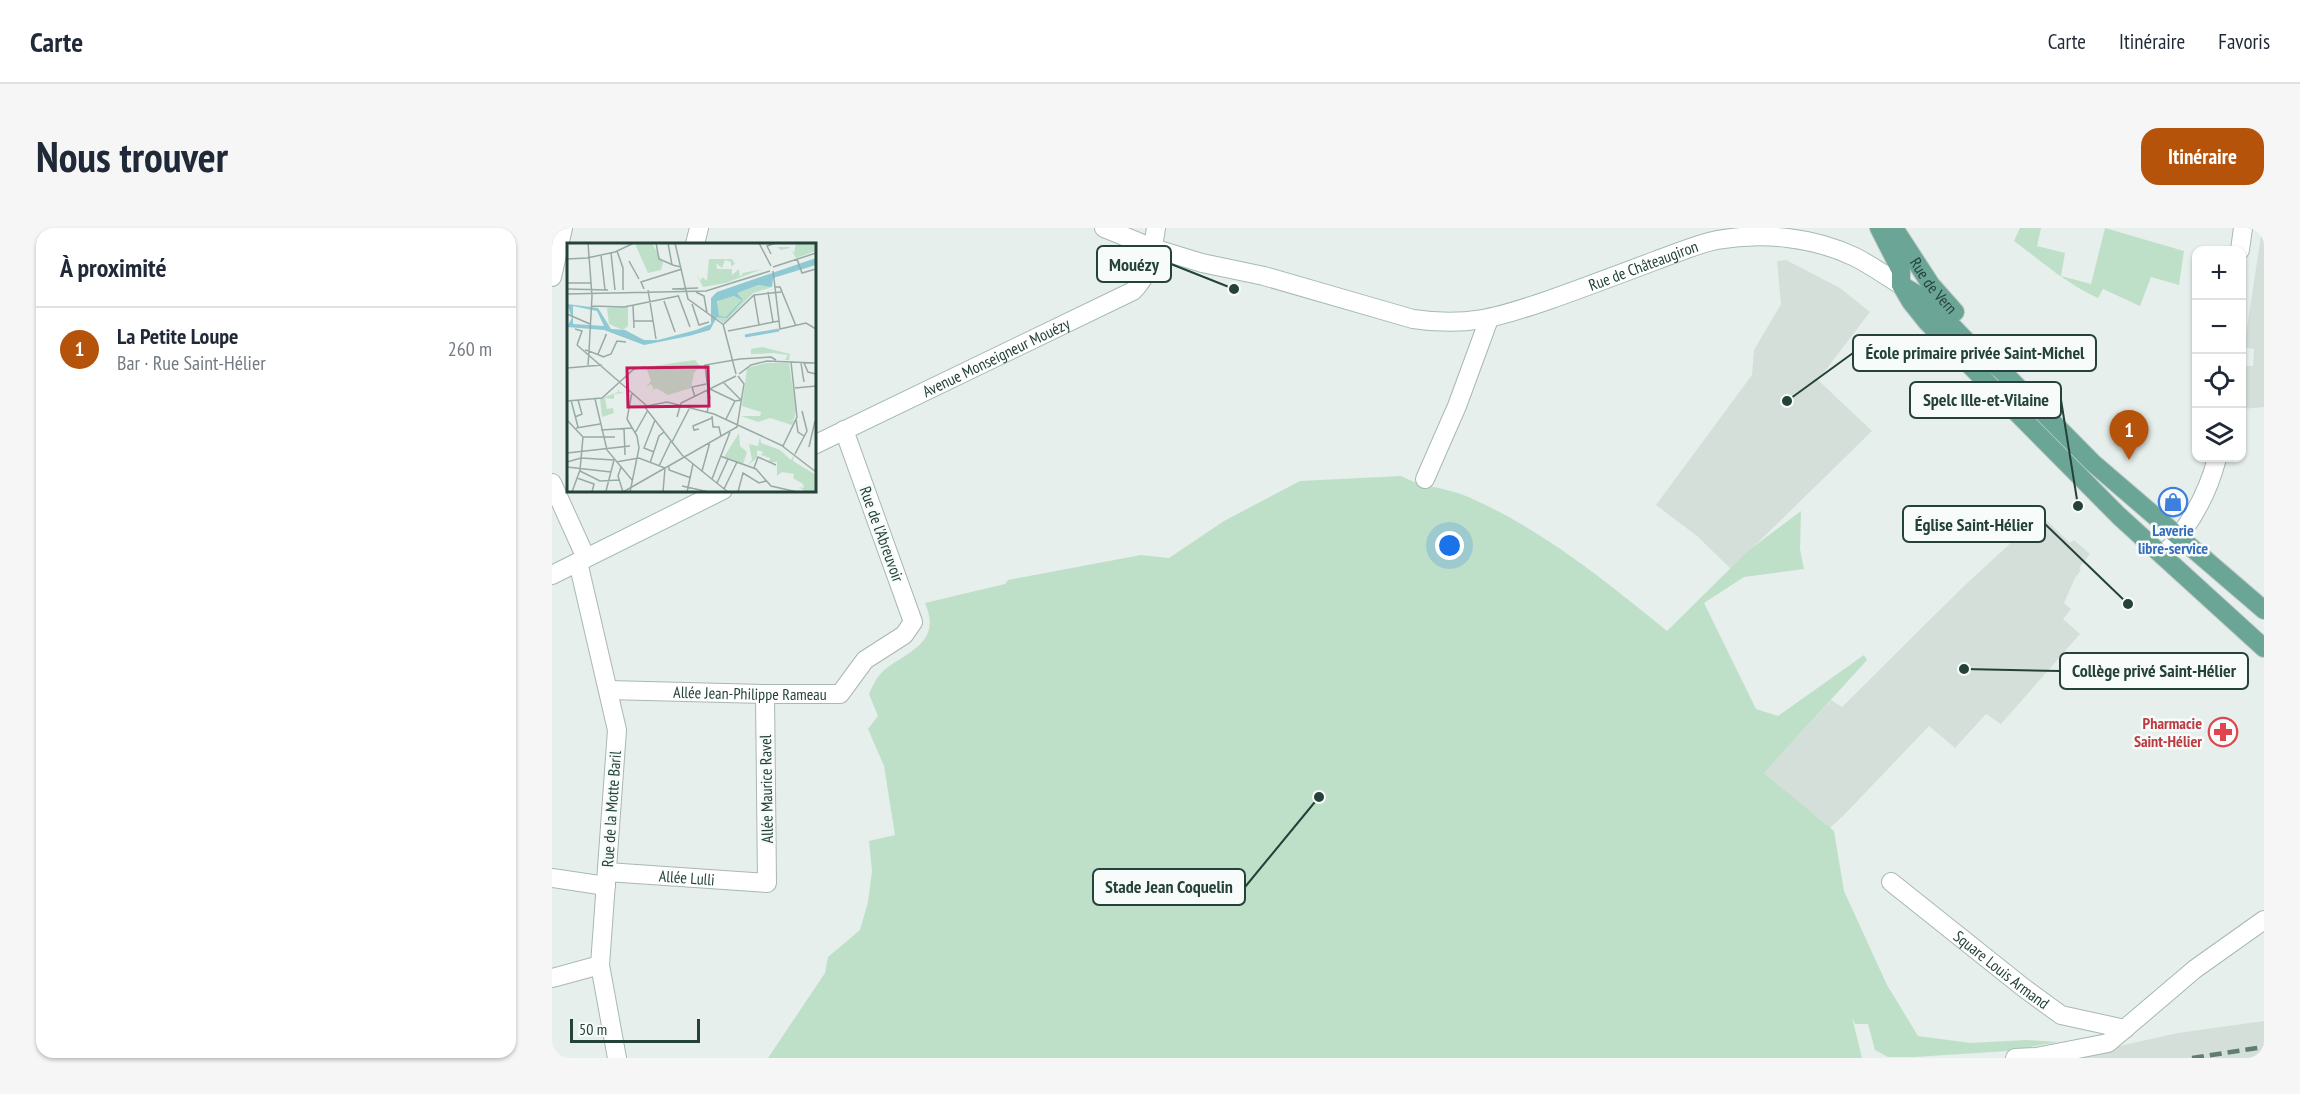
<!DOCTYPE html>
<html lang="fr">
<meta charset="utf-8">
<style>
body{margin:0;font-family:"PT Sans Narrow",sans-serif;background:#f6f6f7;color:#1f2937}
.controls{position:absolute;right:18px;top:18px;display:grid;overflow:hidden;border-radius:12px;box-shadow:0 2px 4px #0004}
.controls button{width:54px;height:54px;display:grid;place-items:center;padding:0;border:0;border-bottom:2px solid #e0e1e3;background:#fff;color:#1f2937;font:30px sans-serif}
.scale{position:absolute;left:18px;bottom:15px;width:130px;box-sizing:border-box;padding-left:6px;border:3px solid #24423a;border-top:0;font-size:16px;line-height:21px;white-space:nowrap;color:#24423a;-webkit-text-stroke:4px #f7fbf9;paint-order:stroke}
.you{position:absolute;left:898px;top:318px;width:21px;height:21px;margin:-15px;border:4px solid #fff;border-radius:50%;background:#1a73e8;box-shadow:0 0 0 9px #1a73e833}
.badge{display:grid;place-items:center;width:39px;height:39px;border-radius:50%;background:#b45309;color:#fff;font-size:20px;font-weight:700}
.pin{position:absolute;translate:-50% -50px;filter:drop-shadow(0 2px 3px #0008)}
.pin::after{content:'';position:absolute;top:32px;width:21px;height:18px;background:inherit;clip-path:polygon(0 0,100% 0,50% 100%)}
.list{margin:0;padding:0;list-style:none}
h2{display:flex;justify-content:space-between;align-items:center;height:78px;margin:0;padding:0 24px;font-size:26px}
h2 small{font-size:20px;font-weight:400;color:#747a83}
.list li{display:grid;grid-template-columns:39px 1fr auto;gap:18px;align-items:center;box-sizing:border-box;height:84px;padding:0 24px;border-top:2px solid #e0e1e3}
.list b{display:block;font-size:22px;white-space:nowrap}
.list p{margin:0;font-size:20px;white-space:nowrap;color:#747a83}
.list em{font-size:20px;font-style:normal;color:#747a83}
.icon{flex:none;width:33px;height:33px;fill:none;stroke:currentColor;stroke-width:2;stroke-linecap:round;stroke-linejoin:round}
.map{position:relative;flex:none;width:1712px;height:830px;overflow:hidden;border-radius:18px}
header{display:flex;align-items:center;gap:36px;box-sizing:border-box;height:84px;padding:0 30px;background:#fff;border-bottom:2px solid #e0e1e3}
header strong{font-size:28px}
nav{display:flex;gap:33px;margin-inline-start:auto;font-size:21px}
.intro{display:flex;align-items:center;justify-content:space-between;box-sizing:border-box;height:144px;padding:0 36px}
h1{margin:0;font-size:42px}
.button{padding:15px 27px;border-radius:18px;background:#b45309;color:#fff;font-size:21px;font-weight:700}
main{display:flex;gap:36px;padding:0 36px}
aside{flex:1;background:#fff;border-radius:18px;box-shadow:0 2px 4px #0004}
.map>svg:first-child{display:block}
.built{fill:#d4dfda}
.green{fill:#bfe0c8}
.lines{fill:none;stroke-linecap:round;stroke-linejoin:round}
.street-casing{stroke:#a8b8b2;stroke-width:20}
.secondary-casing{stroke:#a4bbb3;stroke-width:20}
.primary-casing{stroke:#c2cac8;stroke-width:20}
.street{stroke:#fff;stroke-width:18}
.secondary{stroke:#fff;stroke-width:18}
.primary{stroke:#6aa596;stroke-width:18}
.rail{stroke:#5f7d75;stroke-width:4.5;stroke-dasharray:12 6;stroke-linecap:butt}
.labels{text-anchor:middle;stroke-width:5;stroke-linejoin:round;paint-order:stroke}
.street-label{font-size:16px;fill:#24423a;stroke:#f7fbf9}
.shop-label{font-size:16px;font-weight:bold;fill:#366cbe;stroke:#f7fbf9}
.health-label{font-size:16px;font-weight:bold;fill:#be3a42;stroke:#f7fbf9;text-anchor:end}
.inset-river{fill:none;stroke:#8ec9d4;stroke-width:3}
.inset-road{fill:none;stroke:#98aaa4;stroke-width:1.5}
.view{fill:#c2185b;fill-opacity:0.15;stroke:#c2185b;stroke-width:3}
.inset-edge{fill:none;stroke:#24423a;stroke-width:3}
.leader{fill:none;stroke:#24423a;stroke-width:2}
.callout-dot{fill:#24423a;stroke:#f7fbf9;stroke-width:2}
.callout{fill:#f7fbf9;stroke:#24423a;stroke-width:2}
.callout-label{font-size:18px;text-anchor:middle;font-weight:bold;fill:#24423a}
</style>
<header>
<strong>Carte</strong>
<nav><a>Carte</a><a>Itinéraire</a><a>Favoris</a></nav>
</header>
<div class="intro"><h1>Nous trouver</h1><a class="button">Itinéraire</a></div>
<main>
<aside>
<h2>À proximité<small></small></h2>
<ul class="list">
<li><span class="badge">1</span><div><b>La Petite Loupe</b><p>Bar · Rue Saint-Hélier</p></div><em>260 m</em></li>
</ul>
</aside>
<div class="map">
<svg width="1712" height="830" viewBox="0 0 1712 830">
<rect width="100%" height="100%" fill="#e6efeb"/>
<path class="built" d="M1712,0V179L1690,181V138H1701L1702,121L1692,119L1710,1Z
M1234,32L1288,60L1318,84L1266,152L1320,203L1179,341L1145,308L1104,277L1200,147L1202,122L1229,76L1225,33Z
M1489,287L1518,315L1522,312L1538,326L1527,340L1529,342L1523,350L1512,375L1519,381L1511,391L1528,406L1449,496L1434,486L1403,520L1377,498L1292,587L1278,600L1212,545L1279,472L1290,479L1412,358Z
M1712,793V830H1513L1626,805Z"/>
<path class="green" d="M1468,0H1489L1485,18L1513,25L1509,48L1539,56L1553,0L1632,23L1627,57L1599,49L1588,78L1551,61L1546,70C1515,56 1489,33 1462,13Z
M849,248C869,259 892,259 914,268C987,299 1054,353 1115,403L1196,323L1249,283L1248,321L1252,341L1192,349L1152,375L1204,481L1226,488L1312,427L1315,432L1212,545L1282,603L1292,663L1335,757L1366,808L1419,815L1475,812L1506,814L1455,823L1363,829H1336L1323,822L1316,796H1303L1300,789L1310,830H216L273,745L276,729L308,702L316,674L320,643L317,613L343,607L332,538L316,501L326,488L317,466C322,455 326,446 336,439C361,422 389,412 373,375L453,356L456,352L589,327L617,330L672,293L748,253Z"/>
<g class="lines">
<g class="street-casing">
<g id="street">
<path d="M143,16L147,0"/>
<path d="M601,20L604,0"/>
<path d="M1688,22L1691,0"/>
<path d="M0,49L11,0"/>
<path d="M873,251L905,178L937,91"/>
<path d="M0,255L34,330"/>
<path d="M1611,328C1636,300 1656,266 1665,230"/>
<path d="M26,334L65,502L48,737L65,830"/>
<path id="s1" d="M56,462L213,466H288L313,432L352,407L361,394L292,202"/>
<path id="s2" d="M55,644L215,655L213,466"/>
<path d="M0,650L54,658"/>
<path id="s3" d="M1339,654L1472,760L1509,787L1573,801"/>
<path d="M0,750L48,737"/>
<path d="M1463,830L1484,829L1556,815L1643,741L1712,692"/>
</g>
</g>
<g class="secondary-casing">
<g id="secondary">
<path id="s4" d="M552,0L601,20L650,35L712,48L861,91C914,99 944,90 994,73C1031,60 1068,46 1105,32C1125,25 1145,16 1165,12C1211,4 1261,9 1303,29C1319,37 1334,48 1349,57"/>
<path id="s5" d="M262,217L581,63C593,50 599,38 601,20"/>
<path d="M0,347L171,262"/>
</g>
</g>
<g class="primary-casing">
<g id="primary">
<path d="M1327,0L1349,43V57"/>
<path id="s6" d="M1342,0L1379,57L1403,84"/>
<path d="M1349,57L1359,74L1375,94L1567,288L1712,420"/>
<path d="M1351,58L1376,73L1423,122L1448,141L1541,235L1712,382"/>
</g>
</g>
<use href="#street" class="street"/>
<use href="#secondary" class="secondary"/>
<use href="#primary" class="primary"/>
<path class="rail" d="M1640,830L1712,819"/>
</g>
<defs>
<g id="shop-ring" transform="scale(1.5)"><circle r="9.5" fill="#f7fbf9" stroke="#3f7fe0" stroke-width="1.5"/><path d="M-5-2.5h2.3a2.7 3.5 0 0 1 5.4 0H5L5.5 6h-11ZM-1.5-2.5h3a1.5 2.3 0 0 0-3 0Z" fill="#3f7fe0"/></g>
<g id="pharmacy-ring" transform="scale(1.5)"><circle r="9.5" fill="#f7fbf9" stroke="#e0444e" stroke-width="1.5"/><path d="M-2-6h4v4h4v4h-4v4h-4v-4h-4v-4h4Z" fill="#e0444e"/></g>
</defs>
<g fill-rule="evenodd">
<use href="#shop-ring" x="1621" y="274"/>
<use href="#pharmacy-ring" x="1671" y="504"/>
</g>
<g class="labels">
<g class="street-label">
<text dy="6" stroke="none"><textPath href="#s4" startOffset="562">Rue de Châteaugiron</textPath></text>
<text dy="6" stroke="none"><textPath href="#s6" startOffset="70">Rue de Vern</textPath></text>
<text dy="6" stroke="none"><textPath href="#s5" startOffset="202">Avenue Monseigneur Mouézy</textPath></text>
<text transform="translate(330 306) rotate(70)" y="6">Rue de l'Abreuvoir</text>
<text dy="6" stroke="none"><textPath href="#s1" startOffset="142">Allée Jean-Philippe Rameau</textPath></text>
<text transform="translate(214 561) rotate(-91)" y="6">Allée Maurice Ravel</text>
<text transform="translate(59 581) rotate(-86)" y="6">Rue de la Motte Baril</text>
<text dy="6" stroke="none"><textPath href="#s2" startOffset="80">Allée Lulli</textPath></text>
<text dy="6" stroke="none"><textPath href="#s3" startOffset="141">Square Louis Armand</textPath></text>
</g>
<g class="shop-label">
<text x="1621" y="308">Laverie<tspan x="1621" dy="18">libre-service</tspan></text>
</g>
<g class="health-label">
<text x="1650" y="501">Pharmacie<tspan x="1650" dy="18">Saint-Hélier</tspan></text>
</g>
</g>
<g transform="translate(15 15)">
<rect width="249" height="249" fill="#e6efeb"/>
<path d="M85,0L96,20L94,27L81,30L68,1ZM229,0H249V8L229,15L223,5L214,7L210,4H222L227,10ZM142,16H165L168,21L164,23V19L158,17L155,25L149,20L150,26H165V32L172,26L173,34L176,30L195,26L159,40L136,44L130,32L134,38L135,34L140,38ZM205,36L190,44L205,38V44L186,50L157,80L149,75L151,56L168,53L169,49ZM61,64V83L56,87L42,81L40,65ZM195,104L223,111L222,117H218L221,112L207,110L184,111V106ZM128,117L133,123L127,130L124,145L101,152L89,145L82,151L87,146L84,141L79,144L84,138L79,124ZM199,120H222L229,167L227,176L222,178L227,177L225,182L203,175L191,179L174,173H193L194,169L175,163L180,125ZM51,144L52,149L58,150L47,151V156L38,155L40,166L46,165L47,170L35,174L33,156L51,149ZM172,190L173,203L180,209L176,221L157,214ZM193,194L194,200L213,207L224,217L227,212L226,218L249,232V248L239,249L232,244L237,245L236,241L226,235L227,231L215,229L210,233V219H202L203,215L194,212L196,209L190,207V215L181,222L185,217L182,201L191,203Z" fill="#bfe0c8"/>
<path d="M249,15V22L206,35L205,44L191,42L170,50L176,57L160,75L150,74L143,87L122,93L77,102L37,87L0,84L5,75L0,61L31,65L44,86L58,87L77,97H91L129,87L144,81V55L150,49ZM167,53L175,57L159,74L152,73L150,58ZM6,63L30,68L37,83L6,81Z" fill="#8ec9d4" fill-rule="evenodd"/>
<path class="inset-river" d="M178,93L212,87"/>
<path class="inset-road" d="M89,0L92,16L106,22M101,0L105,22L114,24M108,0L121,56L157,82M192,0L204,23M50,8L56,25V47M44,10L48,47M204,11L200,3L209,0M34,12L38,47M20,15L48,9L67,0M0,16L20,15M230,16L235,30L249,26M62,18L72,36M206,24L249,10M206,28L213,86L239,80L249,86M0,40H24M208,44H213L229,83M0,46L41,47M77,46L74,39L115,26M105,46L131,45M81,47L89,96M129,49L137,53L140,70M201,49L206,79M0,51L139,48L203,28M111,52L123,84M187,52L192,82M97,58L108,89M125,61L132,82L142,79M66,62L67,85M24,63L57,64L111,53M0,71L23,81M66,78H86M156,81L169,131M157,81L187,52L214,49M8,86L15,88L10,102M161,88L212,78M10,102L80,163L100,159L147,171L216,203M18,107L22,108L25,53L21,0M31,111L39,92V91L38,95M36,114L44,111L50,98L59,99M234,120L237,139M237,120L241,129L249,131M21,122L22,108L37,114M0,125L35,122M172,131L184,122L200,118L249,120M156,139L174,157M228,145L249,143M143,146L168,158L175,157M140,147L143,154L140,170M141,147L138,122L173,116L204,114L209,117M128,154L125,144L139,141M28,156L40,207L65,237M4,157L11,184M0,158L35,155L67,126L78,124M77,163L115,212L161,249M145,173L146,184H152L154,193M8,174L15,171L11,157M110,174L114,160L169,133M159,176L168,158M229,176L231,189L237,193M0,177L16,194H48M9,185L33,181M57,185L58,212M132,186L127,187L126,183L145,175M34,187L65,185M68,190L81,167M105,199L122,166M214,202L249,229M216,203L230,174L224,119M242,204L248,178M87,209L77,205L88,177M0,210L63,203M228,211L240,188L235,168M153,213L189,226L204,243L230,249M0,219L14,215L47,217M49,219L72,215L98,225L96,249M83,220L92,193L97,189M92,223L104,198M102,223V227L124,235M0,224L44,229M54,224L51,233L56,249M187,225L191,214L209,222M13,228L33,238L52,237M135,228L143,199M10,235L27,241L25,249M145,236L163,189M150,240L161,216M115,243L142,249M157,246L170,219M39,248L47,217M5,249L13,227L16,194M56,249L170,184L177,141L171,133M63,249L72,205L70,193L60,176L65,149M120,249L126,221M171,249L176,230L192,240L199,238"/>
<path class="view" d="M141,124L142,163L61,164L60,125Z"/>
<rect width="249" height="249" class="inset-edge"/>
</g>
<path class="leader" d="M682 61L619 36M1235 173L1301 125M1526 278L1509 172M1576 376L1493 296M1412 441L1508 443M767 569L693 659"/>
<g class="callout-dot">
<circle cx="682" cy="61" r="6"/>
<circle cx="1235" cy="173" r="6"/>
<circle cx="1526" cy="278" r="6"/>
<circle cx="1576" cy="376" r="6"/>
<circle cx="1412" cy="441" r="6"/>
<circle cx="767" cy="569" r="6"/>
</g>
<g class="callout">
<rect x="545" y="18" width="74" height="36" rx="6"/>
<rect x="1301" y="107" width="243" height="36" rx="6"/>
<rect x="1358" y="154" width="151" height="36" rx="6"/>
<rect x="1351" y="278" width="142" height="36" rx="6"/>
<rect x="1508" y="425" width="188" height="36" rx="6"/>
<rect x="541" y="641" width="152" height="36" rx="6"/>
</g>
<g class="callout-label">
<text x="582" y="43">Mouézy</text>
<text x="1423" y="131">École primaire privée Saint-Michel</text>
<text x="1434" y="178">Spelc Ille-et-Vilaine</text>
<text x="1422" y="303">Église Saint-Hélier</text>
<text x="1602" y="449">Collège privé Saint-Hélier</text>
<text x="617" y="665">Stade Jean Coquelin</text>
</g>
</svg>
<div class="controls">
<button>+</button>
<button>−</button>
<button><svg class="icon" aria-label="locate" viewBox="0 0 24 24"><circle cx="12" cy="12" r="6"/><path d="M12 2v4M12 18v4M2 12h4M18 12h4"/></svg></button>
<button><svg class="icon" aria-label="layers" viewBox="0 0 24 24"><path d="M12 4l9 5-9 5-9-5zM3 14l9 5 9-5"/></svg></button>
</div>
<div class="scale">50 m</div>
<div class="you"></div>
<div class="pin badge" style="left:1577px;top:232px">1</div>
</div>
</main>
